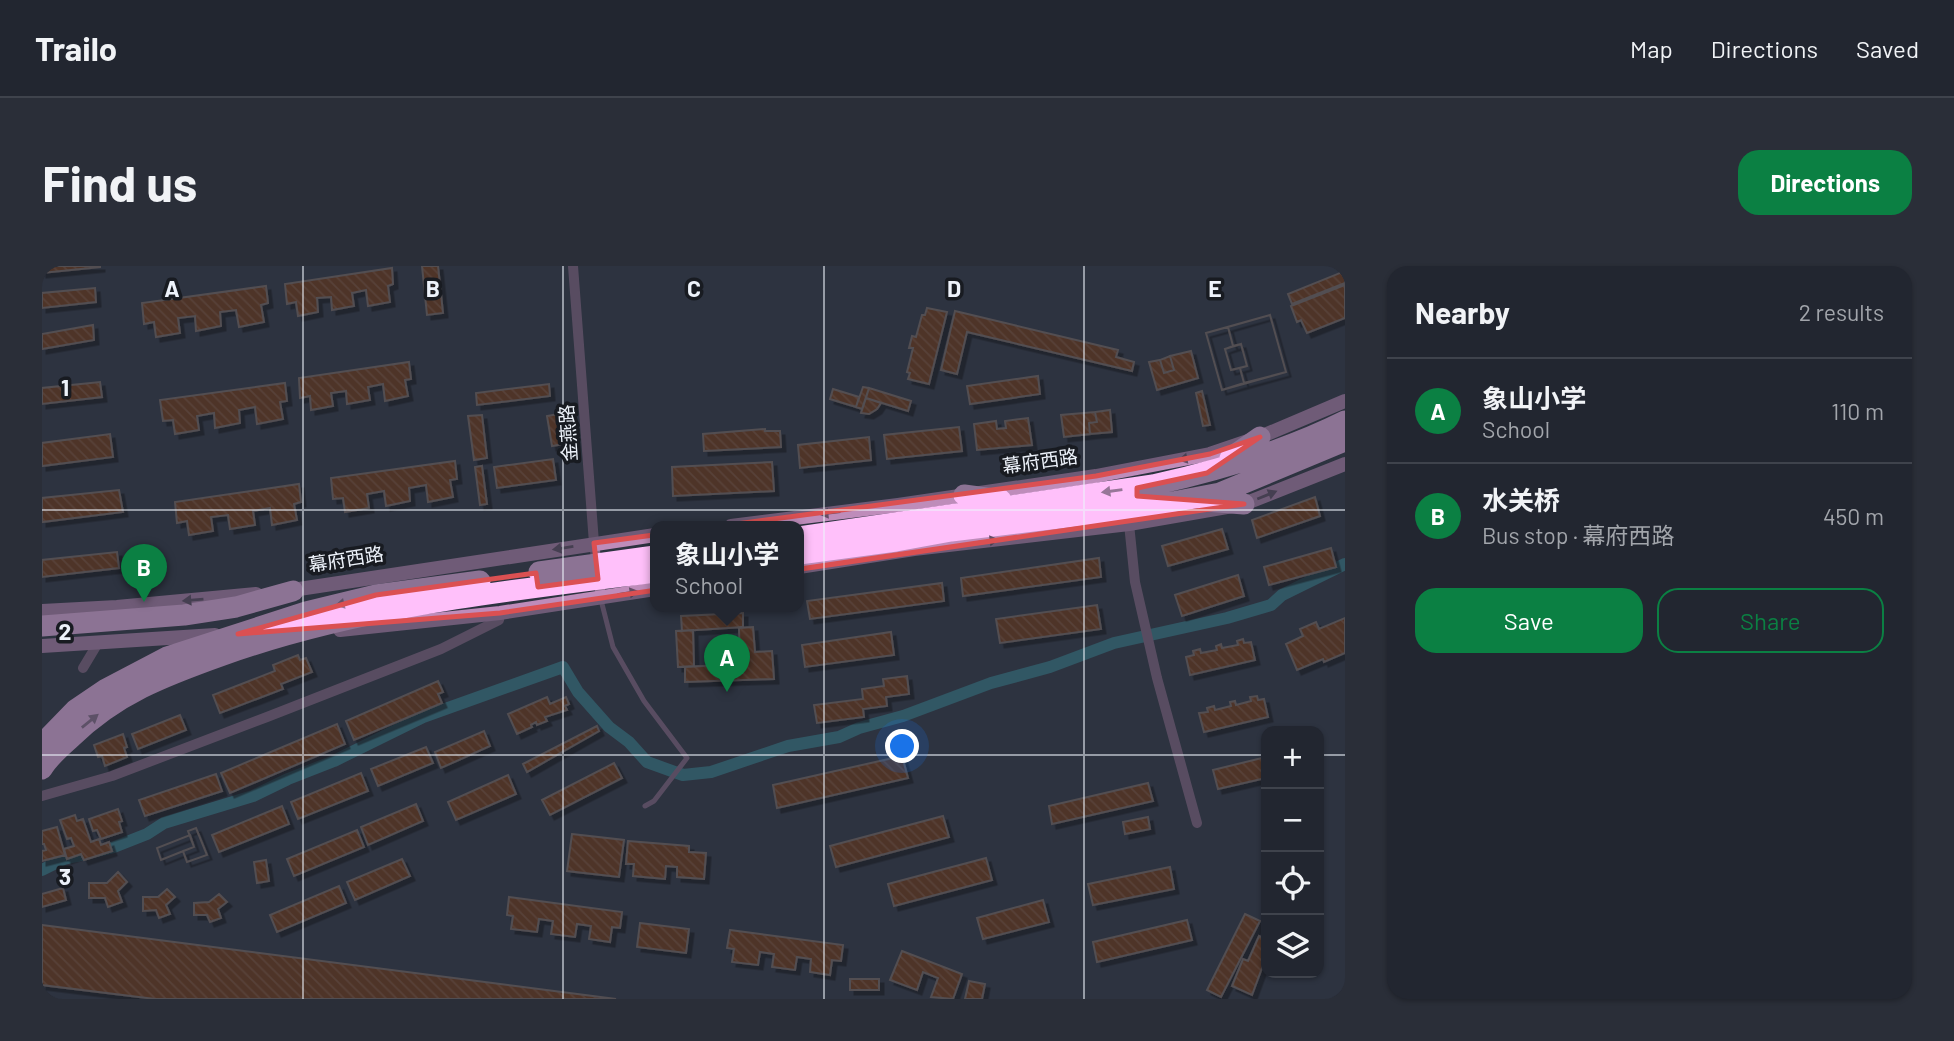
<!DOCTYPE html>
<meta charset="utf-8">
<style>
body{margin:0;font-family:Barlow,"Noto Sans SC",sans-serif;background:#2a2e38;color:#f1f3f6}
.controls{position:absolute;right:21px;bottom:21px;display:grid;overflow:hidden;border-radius:14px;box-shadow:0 2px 5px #0004}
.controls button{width:63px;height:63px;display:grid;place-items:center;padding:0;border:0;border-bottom:2px solid #3f434c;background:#222630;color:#f1f3f6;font:35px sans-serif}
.you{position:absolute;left:861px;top:481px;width:24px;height:24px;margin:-18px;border:5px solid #fff;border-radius:50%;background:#1a73e8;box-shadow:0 0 0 10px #1a73e833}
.badge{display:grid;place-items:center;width:46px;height:46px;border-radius:50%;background:#0b8043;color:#fff;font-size:23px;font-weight:700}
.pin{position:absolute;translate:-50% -58px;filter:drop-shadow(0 2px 4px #0008)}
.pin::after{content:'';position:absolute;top:37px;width:24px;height:21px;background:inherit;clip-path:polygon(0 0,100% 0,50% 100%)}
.popup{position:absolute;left:608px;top:255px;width:154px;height:91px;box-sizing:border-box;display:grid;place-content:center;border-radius:14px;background:#222630;filter:drop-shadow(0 2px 5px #0005);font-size:23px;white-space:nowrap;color:#a2a5ab}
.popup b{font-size:26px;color:#f1f3f6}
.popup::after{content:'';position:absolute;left:50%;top:100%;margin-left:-14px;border:14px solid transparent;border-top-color:#222630}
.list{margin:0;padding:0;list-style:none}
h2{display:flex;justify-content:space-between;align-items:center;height:91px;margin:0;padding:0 28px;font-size:30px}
h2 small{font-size:23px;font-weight:400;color:#a2a5ab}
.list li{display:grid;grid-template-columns:46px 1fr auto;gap:21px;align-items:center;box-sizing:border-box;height:105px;padding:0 28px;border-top:2px solid #3f434c}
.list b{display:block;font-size:26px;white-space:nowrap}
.list p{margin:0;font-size:23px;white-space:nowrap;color:#a2a5ab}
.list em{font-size:23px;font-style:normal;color:#a2a5ab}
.actions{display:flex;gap:14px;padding:21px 28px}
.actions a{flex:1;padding:16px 0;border:2px solid #0b8043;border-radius:21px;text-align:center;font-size:24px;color:#0b8043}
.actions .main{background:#0b8043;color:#fff}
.icon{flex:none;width:38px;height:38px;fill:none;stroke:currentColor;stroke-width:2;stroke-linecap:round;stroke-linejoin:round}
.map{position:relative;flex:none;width:1303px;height:733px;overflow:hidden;border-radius:21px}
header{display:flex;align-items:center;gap:42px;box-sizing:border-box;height:98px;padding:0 35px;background:#222630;border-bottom:2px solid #3f434c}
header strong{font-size:33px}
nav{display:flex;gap:38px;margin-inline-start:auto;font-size:24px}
.intro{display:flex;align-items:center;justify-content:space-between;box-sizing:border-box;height:168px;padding:0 42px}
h1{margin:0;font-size:49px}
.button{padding:18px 32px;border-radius:21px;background:#0b8043;color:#fff;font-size:24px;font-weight:700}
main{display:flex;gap:42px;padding:0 42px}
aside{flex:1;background:#222630;border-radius:21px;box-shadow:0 2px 5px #0004}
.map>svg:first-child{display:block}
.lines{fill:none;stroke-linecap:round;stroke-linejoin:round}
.canal{stroke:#358390;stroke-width:12}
.building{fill:url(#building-back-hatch);stroke:#7f6f67;stroke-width:2;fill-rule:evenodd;filter:url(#shadow)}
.lane{stroke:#8c6c8a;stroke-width:5}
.street{stroke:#8c6c8a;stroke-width:10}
.secondary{stroke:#be8cba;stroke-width:14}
.highway{stroke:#ffc0fa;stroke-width:21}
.highway-bridge{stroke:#ffc0fa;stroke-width:21}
.oneway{fill:#634e66}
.oneway2{fill:#977698}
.marked{fill:none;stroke:#db5052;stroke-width:5;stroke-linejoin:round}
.grid{fill:none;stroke:#edf2fa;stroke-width:2;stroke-opacity:0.55}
.labels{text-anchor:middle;stroke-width:7;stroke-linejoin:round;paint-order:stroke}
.street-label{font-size:19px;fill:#edf2fa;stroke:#181b21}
.grid-label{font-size:23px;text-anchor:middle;font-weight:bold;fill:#edf2fa;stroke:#181b21;stroke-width:7;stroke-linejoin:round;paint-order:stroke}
</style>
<header>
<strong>Trailo</strong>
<nav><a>Map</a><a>Directions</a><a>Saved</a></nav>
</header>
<div class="intro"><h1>Find us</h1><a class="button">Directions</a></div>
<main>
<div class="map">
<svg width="1303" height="733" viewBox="0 0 1303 733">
<defs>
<pattern id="building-back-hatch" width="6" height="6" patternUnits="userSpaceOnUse" patternTransform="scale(1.75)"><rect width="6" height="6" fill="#77360d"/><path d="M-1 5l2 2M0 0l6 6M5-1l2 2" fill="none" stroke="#8b5431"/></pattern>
<filter id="shadow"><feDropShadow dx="4.5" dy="4.5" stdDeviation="0" flood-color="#0009"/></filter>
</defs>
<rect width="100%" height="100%" fill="#2d3340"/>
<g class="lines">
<path class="canal" d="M0,604L22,593L72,581L105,568L122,557L211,530L246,513L292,495L381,451L521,401L536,426L567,461L587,476L605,496L641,509L669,506L746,480L797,471L817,462L861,450L949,417L1008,401L1072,377L1185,352L1229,339L1240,329L1303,298"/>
</g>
<path class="building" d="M0,0H58V1L0,7Z
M380,0H396L401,47L385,49Z
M350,2L351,18L346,20L348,36L326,40L324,24L310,27L312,40L290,44L289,31L275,32L276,46L256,50L254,36L245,38L243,18Z
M1303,5V17L1250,38L1246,28Z
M1303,19V52L1265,67L1259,54L1255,56L1249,40Z
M224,20L226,37L219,39L222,56L197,61L194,44L178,46L179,60L154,65L153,50L136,52L138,67L114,71L112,56L102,58L100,37Z
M53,22L54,36L0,42V27Z
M885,42L905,46L887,118L866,113L868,107L865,106L871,82H867L870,70L874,71L880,49H883Z
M913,45L1076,84L1074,91L1092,96L1090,105L925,66L915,108L899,104Z
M1228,49L1244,106L1180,124L1164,67ZM1199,78L1205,100L1189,104L1183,83Z
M1228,49L1244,106L1202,117L1198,102L1205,100L1199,78L1191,80L1186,61Z
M51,59L52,74L0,83V68Z
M1186,61L1191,80L1183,83L1189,104L1198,102L1202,117L1180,124L1164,67Z
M1149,85L1156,112L1115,124L1107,96L1118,94L1122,107L1132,104L1128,90Z
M1128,90L1132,104L1122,107L1118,94Z
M367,96L369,113L363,114L366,130L343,135L341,118L326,121L328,134L305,138L304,125L289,127L291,140L269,144L268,130L258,132L257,112Z
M996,110L998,128L928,138L925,120Z
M58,116L60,131L0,138V122Z
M243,117L245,135L238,136L241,153L215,158L213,141L197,144L198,157L173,162L172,147L155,150L157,164L133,168L131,154L121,155L118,134Z
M507,118L508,130L435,139L434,127Z
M821,121L827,122L820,143L814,141Z
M827,122L869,135L866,145L824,132Z
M791,123L817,131L814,141L788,133Z
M1160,125L1168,159L1161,160L1154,127Z
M824,132L839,137L835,143L827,148L819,147Z
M1068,144L1070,166L1048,168L1047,157L1055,156L1053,146Z
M1053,146L1055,156L1047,157L1048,168L1022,171L1019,149Z
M517,148L522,178L510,180L505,150Z
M440,149L445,192L432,194L426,150Z
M986,152L990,179L935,184L932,158L954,155L955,163L964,162L963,155Z
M917,161L920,185L845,193L842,169Z
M723,163V165H738L739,181L662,185L661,168Z
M68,168L71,191L0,200V177Z
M827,171L829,194L758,202L756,179Z
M511,193L514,214L455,222L452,201Z
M413,195L415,213L408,214L411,231L386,236L384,219L367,222L368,235L344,240L342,225L325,228L327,242L303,246L301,232L291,233L289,212Z
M730,196L732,225L631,230L630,201Z
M440,200L445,238L438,239L433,201Z
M257,218L259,236L252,238L255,254L230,259L228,242L211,245L213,259L188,263L186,249L169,251L171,265L147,269L145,255L135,257L133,236Z
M77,224L81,246L0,256V232Z
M1273,231L1278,250L1215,272L1210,254Z
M1180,263L1186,283L1126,300L1120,280Z
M1289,282L1294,301L1227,319L1222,301Z
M75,286L77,302L0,311V294Z
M1057,292L1059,311L921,330L919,312Z
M1196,309L1202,330L1140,350L1133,329Z
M900,317L902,335L768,353L765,335Z
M1055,339L1059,363L958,377L954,353Z
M701,347V361L640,365L639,350Z
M1303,352V387L1282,396L1281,393L1255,404L1244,378L1261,370L1258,363L1274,356L1277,363Z
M711,361L713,386L730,385L732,413L643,416V401L698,398L697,362Z
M651,364L652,400L636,401L634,365Z
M849,366L852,389L763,401L760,379Z
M1201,373L1202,377L1209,376L1213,394L1148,409L1144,391L1152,389L1151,385L1158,383L1159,387L1175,384L1174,380L1179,378L1180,382L1196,379L1195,375Z
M256,389L258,394L264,392L270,406L239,418L241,423L178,447L171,429L233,405L231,399Z
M865,410L867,428L844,431L845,440L821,443L822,451L775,457L772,439L821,433L820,423L842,420L841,413Z
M396,415L401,426L396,428L400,437L312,474L304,455Z
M1215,430L1216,434L1222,433L1226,451L1162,466L1157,447L1166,446L1165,442L1172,440L1173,444L1189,440L1188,436L1193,435L1194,439L1209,435L1208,431Z
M505,431L508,438L524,431L527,438L523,440L525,444L503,451L505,455L495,459L494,456L489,459L490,461L475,468L466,448Z
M138,449L144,464L96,483L90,468Z
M295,458L303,478L188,527L179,507Z
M555,460L557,465L485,506L481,498Z
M442,465L448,480L399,502L393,486Z
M81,468L85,481L82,482L85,491L63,500L60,490L56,491L52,479Z
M384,481L391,497L336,520L329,503Z
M860,490L866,512L735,542L731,519Z
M1224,491V512L1176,523L1171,504Z
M572,497L580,512L508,549L500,534Z
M319,507L326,525L256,553L249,536Z
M174,508L180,525L103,550L97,534Z
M466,509L474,528L414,554L406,536Z
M1106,517L1111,535L1010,558L1007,540Z
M374,538L381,555L326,579L319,561Z
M240,540L247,558L177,586L170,569Z
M76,543L80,555L77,556L80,566L59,573L55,564L51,565L47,553Z
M33,549L35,555L41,553L49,576L57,573L59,579L67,576L70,585L42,594L39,588L25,593L22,583L32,580L29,572L25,573L18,554Z
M901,550L907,571L794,601L788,580Z
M1106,551L1108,563L1083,568L1081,556Z
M15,561L23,589L0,595V585L4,584L2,578H0V565Z
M154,562L165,589L145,596L141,585L119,594L115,582L148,569L152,581L146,565Z
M154,562L165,589L145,596L141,585L152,581L146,565Z
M315,564L322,581L252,610L245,593Z
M530,568L582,574L577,611L525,605Z
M148,569L152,581L119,594L115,582Z
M586,575L647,580V586L664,587L662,613L635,611V601L624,600L623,613L591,610L592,598H584Z
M944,592L950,614L852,640L846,618Z
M360,593L368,610L313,634L305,616Z
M224,594L227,615L215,617L212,596Z
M1128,601L1132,623L1051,639L1046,618Z
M76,606L85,616L76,625L80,636L66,641L63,632H47V617H65Z
M297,620L304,637L235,666L228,649Z
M21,622L24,634L0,641V628Z
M125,623L133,631L124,639L128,648L117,652L114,644L101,645V631H116Z
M177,628L185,636L176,643L179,652L168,656L165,649H152V637L167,636Z
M467,631L580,646L578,662L570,661L568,676L547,673L549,660L535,658L533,671L509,668L511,655L497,653L495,666L469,663L471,650L465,649Z
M1001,634L1007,656L941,673L935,652Z
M1203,648L1218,655L1179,731L1165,724Z
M1145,654L1150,674L1055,696L1051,676Z
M598,657L647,663L644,687L595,681Z
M0,659L574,733H113L0,719Z
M688,664L801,679L799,695L790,694L788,709L768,706L769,693L755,691L753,704L730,701L732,688L718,686L716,699L690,696L692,683L685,682Z
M1217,670L1224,673V691L1210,729L1190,720L1201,693L1206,695Z
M860,685L920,708L911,733L889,731L896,712L881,706L875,724L848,714Z
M808,713H837V724H808Z
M927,715L943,718L940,733H923Z"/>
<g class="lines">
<path class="lane" d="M559,334L571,381L602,435L645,492L612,535L603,540"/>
<path class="street" d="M531,0L552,277L559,331
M1087,258L1093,316L1115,412L1155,557
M41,402L56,377
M0,530L70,510L225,451L399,383L457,354L458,347"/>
<path class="secondary" d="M689,260L856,239L1054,210L1168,188L1218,171L1303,135
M757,301L872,283L1087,258L1202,238L1303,198
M244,325L613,269
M0,345L75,341L214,328
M298,364L458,347L613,323
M0,380L173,369"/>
<path class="highway" d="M1188,192L1218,171
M922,229L959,234
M1164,235L1202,238
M757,271L1111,219C1174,205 1245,184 1303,155
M757,288L854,275L909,265L1099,242L1178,227L1303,175
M0,360L142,349L194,341L251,325"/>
<path class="highway-bridge" d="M497,306L613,290
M0,478L33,444L64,423L125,391L264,346L334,329L438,315
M0,503C7,491 18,482 29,472C74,428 122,410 181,389C322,339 466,325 613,306"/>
</g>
<defs><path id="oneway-solid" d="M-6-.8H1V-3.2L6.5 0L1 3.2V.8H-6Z" transform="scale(1.75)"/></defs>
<g class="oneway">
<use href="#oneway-solid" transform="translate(1147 192) rotate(169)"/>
<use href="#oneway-solid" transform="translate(1225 229) rotate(-22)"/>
<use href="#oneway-solid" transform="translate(788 247) rotate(173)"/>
<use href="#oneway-solid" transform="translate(946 275) rotate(-7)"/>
<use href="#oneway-solid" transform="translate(521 282) rotate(171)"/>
<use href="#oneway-solid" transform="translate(586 327) rotate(-9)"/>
<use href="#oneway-solid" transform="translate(151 334) rotate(175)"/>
</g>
<g class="oneway2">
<use href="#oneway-solid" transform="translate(1070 225) rotate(172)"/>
<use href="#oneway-solid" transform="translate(304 337) rotate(167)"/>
<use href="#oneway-solid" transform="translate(48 455) rotate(-39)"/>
</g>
<path d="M0 0H1303V733H0ZM1218,171L1165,207L1095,222V230L1202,238L458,347L196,368L334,329L494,307L496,321L556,313L552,277L1054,210L1168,188Z" fill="#2d3340" fill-opacity=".55" fill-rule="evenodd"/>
<path class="marked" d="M1218,171L1165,207L1095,222V230L1202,238L458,347L196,368L334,329L494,307L496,321L556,313L552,277L1054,210L1168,188Z"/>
<path class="grid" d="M261,0V733M521,0V733M782,0V733M1042,0V733M0,244H1303M0,489H1224M1277,489H1303"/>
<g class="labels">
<g class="street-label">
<text transform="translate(526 167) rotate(-94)" y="7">金燕路</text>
<text transform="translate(998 195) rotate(-8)" y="7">幕府西路</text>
<text transform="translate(304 293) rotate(-9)" y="7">幕府西路</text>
</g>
</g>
<g class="grid-label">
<text x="130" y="31">A</text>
<text x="391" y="31">B</text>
<text x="652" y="31">C</text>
<text x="912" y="31">D</text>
<text x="1173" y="31">E</text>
<text x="23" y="130">1</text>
<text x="23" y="374">2</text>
<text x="23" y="619">3</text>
</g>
</svg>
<div class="controls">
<button>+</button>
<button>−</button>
<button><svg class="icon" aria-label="locate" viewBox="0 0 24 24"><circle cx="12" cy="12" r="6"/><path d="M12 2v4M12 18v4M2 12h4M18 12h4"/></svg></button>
<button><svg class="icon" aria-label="layers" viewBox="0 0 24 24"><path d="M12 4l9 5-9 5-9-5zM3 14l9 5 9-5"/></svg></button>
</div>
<div class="you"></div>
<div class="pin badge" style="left:685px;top:426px">A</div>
<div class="popup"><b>象山小学</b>School</div>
<div class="pin badge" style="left:102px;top:336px">B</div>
</div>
<aside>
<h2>Nearby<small>2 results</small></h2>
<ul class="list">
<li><span class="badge">A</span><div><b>象山小学</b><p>School</p></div><em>110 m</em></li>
<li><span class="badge">B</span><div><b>水关桥</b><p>Bus stop · 幕府西路</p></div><em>450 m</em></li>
</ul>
<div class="actions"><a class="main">Save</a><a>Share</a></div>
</aside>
</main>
